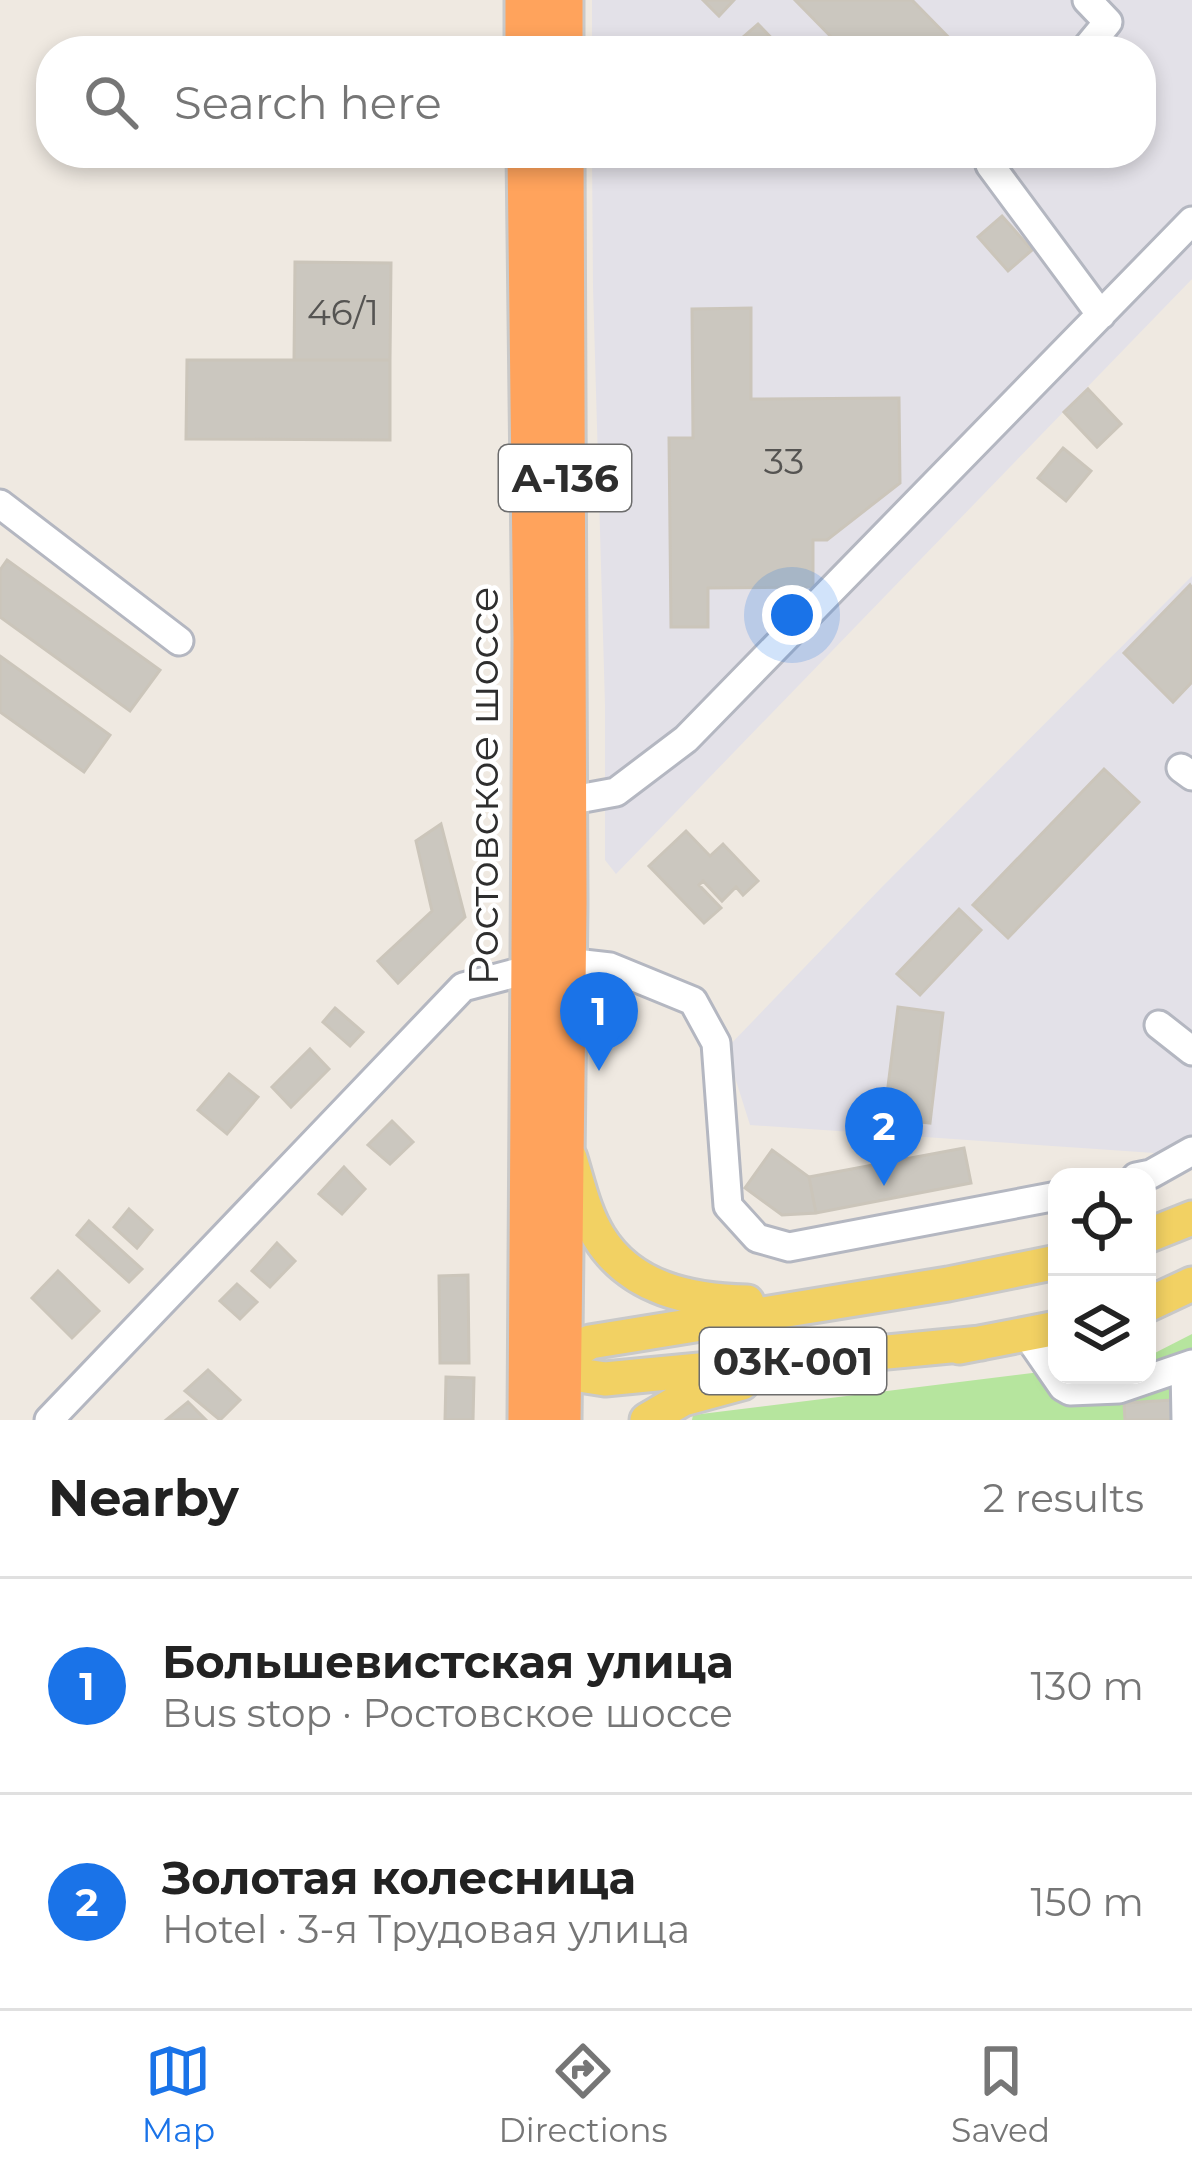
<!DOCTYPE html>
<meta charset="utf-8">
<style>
body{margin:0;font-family:Montserrat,sans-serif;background:#f2f2f2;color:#222}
.controls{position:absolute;right:36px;bottom:36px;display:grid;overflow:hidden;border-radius:24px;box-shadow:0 6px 18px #0003}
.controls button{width:108px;height:108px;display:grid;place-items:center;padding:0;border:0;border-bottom:3px solid #e0e0e0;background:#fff;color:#222;font:60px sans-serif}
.you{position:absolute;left:792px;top:615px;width:42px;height:42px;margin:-30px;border:9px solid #fff;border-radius:50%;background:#1a73e8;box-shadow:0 0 0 18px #1a73e833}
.badge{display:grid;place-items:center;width:78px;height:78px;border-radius:50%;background:#1a73e8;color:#fff;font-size:39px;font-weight:700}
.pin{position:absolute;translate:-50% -99px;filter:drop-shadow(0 3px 6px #0008)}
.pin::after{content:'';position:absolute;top:63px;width:42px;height:36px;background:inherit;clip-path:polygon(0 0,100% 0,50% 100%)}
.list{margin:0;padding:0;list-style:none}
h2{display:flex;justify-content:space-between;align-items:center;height:156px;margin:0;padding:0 48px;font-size:51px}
h2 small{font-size:39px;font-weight:400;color:#767676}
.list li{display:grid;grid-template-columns:78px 1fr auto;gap:36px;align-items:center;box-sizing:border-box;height:216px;padding:0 48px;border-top:3px solid #e0e0e0}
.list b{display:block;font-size:45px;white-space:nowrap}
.list p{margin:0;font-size:39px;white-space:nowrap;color:#767676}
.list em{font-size:39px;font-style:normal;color:#767676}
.icon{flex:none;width:66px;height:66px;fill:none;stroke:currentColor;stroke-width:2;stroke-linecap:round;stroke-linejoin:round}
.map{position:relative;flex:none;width:1192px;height:1420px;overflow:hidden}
.search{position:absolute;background:#fff;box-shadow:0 6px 18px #0003;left:36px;right:36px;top:36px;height:132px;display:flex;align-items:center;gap:30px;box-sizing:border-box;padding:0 42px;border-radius:48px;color:#767676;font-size:45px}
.sheet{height:588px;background:#fff}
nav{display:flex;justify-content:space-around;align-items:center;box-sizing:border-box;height:168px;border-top:3px solid #e0e0e0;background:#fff;font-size:33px;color:#767676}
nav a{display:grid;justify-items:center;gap:6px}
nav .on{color:#1a73e8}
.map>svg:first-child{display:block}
.industrial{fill:#e3e1e8}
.green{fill:#b6e59e}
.building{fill:#cbc7bf;stroke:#cbc5ba;stroke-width:3}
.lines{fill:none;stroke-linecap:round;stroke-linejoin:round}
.minor-casing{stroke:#b4b7c1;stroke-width:33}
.major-casing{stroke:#c9c9c9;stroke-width:39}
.highway-casing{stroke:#c9c9c9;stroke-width:45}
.minor{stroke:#fff;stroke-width:27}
.major{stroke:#f2d163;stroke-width:33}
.highway{stroke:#ffa35c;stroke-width:39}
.labels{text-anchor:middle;stroke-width:9;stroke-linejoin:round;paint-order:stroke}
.number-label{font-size:36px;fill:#555452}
.shield{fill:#fff;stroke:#6d6d6d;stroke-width:3}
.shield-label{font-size:39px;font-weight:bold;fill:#2e2e2e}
.street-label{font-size:42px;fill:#2e2e2e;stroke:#fff}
</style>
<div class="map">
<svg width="1192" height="1420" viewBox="0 0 1192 1420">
<rect width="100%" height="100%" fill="#efe9e1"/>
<path class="industrial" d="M592,0H1192V279L616,874L605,860V705L593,287L592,153H1141V51H592Z
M1192,576V1137L1169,1154L750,1125L726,1049L881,888Z"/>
<path class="green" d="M1192,1334V1420H692L693,1415L1057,1370V1375H1147V1357Z"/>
<path class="building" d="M703,0H734L719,16Z
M795,0H912L962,51H845Z
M758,24L784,51H756L743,37Z
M1002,216L1032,250L1008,271L978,237Z
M295,262L391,263L390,360H294Z
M751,308V399L899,398L900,483L827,540H813V587L708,588V627H671L669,438H693L692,309Z
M187,360H390V440L186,439Z
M1088,389L1121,424L1097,447L1064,412Z
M1063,448L1091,471L1066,501L1038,478Z
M7,560L160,670L130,711L0,617V570Z
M1190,585L1192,588V682L1173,702L1124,653Z
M0,656L110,735L84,772L0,712Z
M1104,769L1139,802L1008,938L973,905Z
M441,824L465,917L398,983L378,961L432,911L416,841Z
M686,831L710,856L723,844L758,881L743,895L736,887L722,901L703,881L699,885L721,908L704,923L649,866Z
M959,909L981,930L920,995L897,974Z
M898,1007L943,1013L930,1123L884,1118Z
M335,1008L363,1032L350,1046L323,1022Z
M310,1049L329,1069L291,1107L272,1087Z
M229,1074L258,1097L227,1134L198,1110Z
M392,1121L413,1142L390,1164L368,1145Z
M964,1148L971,1183L816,1213L809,1177Z
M772,1150L809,1177L816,1213L782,1215L745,1188Z
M344,1167L365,1189L342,1214L319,1194Z
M129,1209L152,1230L137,1248L114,1227Z
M89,1221L142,1269L129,1282L77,1235Z
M277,1243L295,1261L270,1287L252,1271Z
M58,1271L99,1311L72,1338L32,1298Z
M468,1275L469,1363H440L439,1276Z
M237,1284L257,1302L240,1319L220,1301Z
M208,1370L240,1400L220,1420L185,1391Z
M446,1377L474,1378L473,1420H445Z
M1172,1400L1173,1420H1125L1124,1403Z
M188,1402L206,1420H166Z"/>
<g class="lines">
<g class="minor-casing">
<path id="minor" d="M1084,51L1108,22L1087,0
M1000,153L990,165L1101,315
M0,504L179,641
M1181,768L1192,776
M551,804L616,792L686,739L1192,221
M566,962L610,967L693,1001L716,1043L728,1206L757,1238L789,1247L1057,1196
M1159,1025L1192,1051
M1136,1177L1151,1174L1192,1151
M1027,1335L1063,1387L1070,1391L1119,1389L1192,1364
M1185,1368L1186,1420
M49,1420L463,987L531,969"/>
</g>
<g class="major-casing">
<path id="major" d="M570,1158C578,1184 584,1213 599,1237C631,1289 691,1301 747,1302
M1147,1236L1192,1218
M1147,1305L1192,1284
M959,1347L1057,1328
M548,1359L560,1372L605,1379L981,1343
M553,1382L580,1348L590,1342L948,1284L1057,1262
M647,1420L683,1399L742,1383"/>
</g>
<g class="highway-casing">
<path id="highway" d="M525,0V51
M563,0V51
M527,153L533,640L528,1420
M561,1420L567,903L564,153"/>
</g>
<use href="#minor" class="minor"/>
<use href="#major" class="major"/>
<use href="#highway" class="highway"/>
</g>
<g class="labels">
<g class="number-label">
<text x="343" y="325">46/1</text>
<text x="784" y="474">33</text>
</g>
<g class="shield">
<rect x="499" y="445" width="132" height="66" rx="9"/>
<rect x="700" y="1328" width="186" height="66" rx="9"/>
</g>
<g class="shield-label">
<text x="565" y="492">А-136</text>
<text x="793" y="1375">03К-001</text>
</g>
<g class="street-label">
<text transform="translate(483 786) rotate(-90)" y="15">Ростовское шоссе</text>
</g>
</g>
</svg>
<div class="controls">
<button><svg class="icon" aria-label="locate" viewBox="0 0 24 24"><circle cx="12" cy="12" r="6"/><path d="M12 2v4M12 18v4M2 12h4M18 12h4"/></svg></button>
<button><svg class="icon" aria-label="layers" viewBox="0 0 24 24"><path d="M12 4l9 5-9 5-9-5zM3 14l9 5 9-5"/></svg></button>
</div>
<div class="you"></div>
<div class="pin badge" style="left:599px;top:1071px">1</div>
<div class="pin badge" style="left:884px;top:1186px">2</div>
<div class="search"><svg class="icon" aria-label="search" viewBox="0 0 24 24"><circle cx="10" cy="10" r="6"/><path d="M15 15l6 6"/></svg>Search here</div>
</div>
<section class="sheet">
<h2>Nearby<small>2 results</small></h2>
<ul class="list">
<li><span class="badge">1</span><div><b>Большевистская улица</b><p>Bus stop · Ростовское шоссе</p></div><em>130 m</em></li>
<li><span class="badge">2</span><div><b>Золотая колесница</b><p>Hotel · 3-я Трудовая улица</p></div><em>150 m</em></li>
</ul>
</section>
<nav>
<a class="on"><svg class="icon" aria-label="map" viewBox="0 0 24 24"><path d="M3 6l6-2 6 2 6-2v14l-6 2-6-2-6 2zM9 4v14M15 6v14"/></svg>Map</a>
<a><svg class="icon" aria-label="directions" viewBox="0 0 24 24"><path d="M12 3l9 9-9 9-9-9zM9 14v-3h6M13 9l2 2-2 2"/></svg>Directions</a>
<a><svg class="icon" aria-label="saved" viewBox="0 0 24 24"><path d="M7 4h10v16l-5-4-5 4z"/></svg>Saved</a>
</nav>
